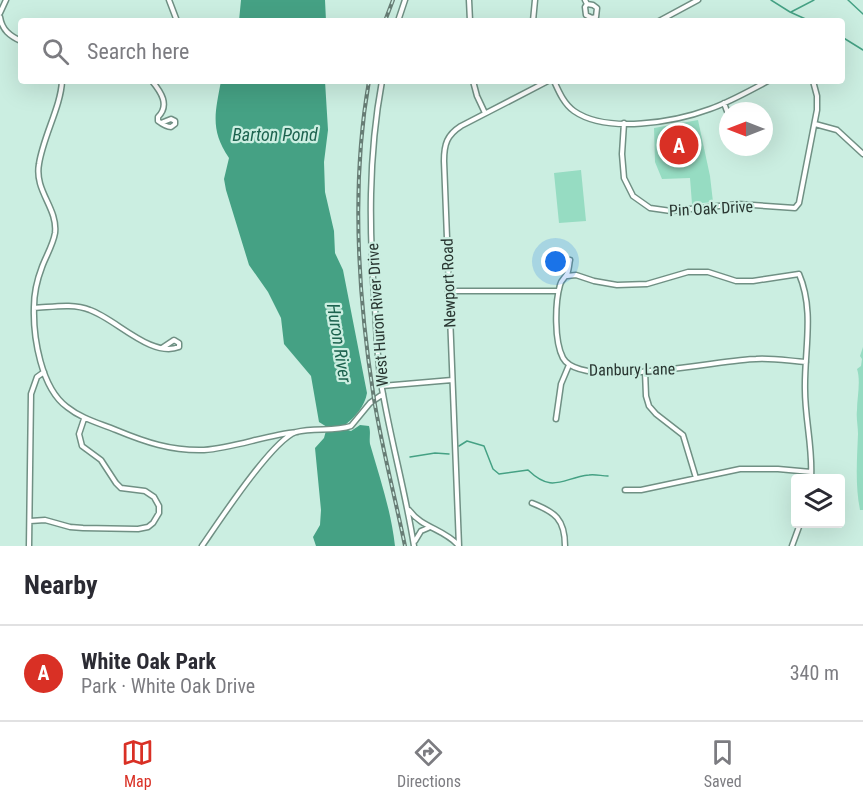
<!DOCTYPE html>
<meta charset="utf-8">
<style>
body{margin:0;font-family:"Roboto Condensed",sans-serif;background:#f7f7f7;color:#2b2b33}
.controls{position:absolute;right:18px;bottom:18px;display:grid;overflow:hidden;border-radius:6px;box-shadow:0 6px 24px #0002}
.controls button{width:54px;height:54px;display:grid;place-items:center;padding:0;border:0;border-bottom:2px solid #e1e1e2;background:#fff;color:#2b2b33;font:30px sans-serif}
.compass{position:absolute;left:719px;top:102px;width:54px;height:54px;border-radius:50%;background:#fff;box-shadow:0 6px 24px #0002;rotate:270deg}
.you{position:absolute;left:556px;top:262px;width:21px;height:21px;margin:-15px;border:4px solid #fff;border-radius:50%;background:#1a73e8;box-shadow:0 0 0 9px #1a73e833}
.badge{display:grid;place-items:center;width:39px;height:39px;border-radius:50%;background:#d93025;color:#fff;font-size:20px;font-weight:700}
.pin{position:absolute;translate:-50% -50%;border:3px solid #fff;box-shadow:0 2px 6px #0006}
.list{margin:0;padding:0;list-style:none}
h2{display:flex;justify-content:space-between;align-items:center;height:78px;margin:0;padding:0 24px;font-size:26px}
h2 small{font-size:20px;font-weight:400;color:#7c7c81}
.list li{display:grid;grid-template-columns:39px 1fr auto;gap:18px;align-items:center;box-sizing:border-box;height:96px;padding:0 24px;border-top:2px solid #e1e1e2}
.list b{display:block;font-size:22px;white-space:nowrap}
.list p{margin:0;font-size:20px;white-space:nowrap;color:#7c7c81}
.list em{font-size:20px;font-style:normal;color:#7c7c81}
.icon{flex:none;width:33px;height:33px;fill:none;stroke:currentColor;stroke-width:2;stroke-linecap:round;stroke-linejoin:round}
.map{position:relative;flex:none;width:863px;height:546px;overflow:hidden}
.search{position:absolute;background:#fff;box-shadow:0 6px 24px #0002;left:18px;right:18px;top:18px;height:66px;display:flex;align-items:center;gap:15px;box-sizing:border-box;padding:0 21px;border-radius:6px;color:#7c7c81;font-size:22px}
.sheet{height:174px;background:#fff}
nav{display:flex;justify-content:space-around;align-items:center;box-sizing:border-box;height:84px;border-top:2px solid #e1e1e2;background:#fff;font-size:16px;color:#7c7c81}
nav a{display:grid;justify-items:center;gap:3px}
nav .on{color:#d93025}
.map>svg:first-child{display:block}
.green{fill:#96dcc2}
.water{fill:#45a184}
.lines{fill:none;stroke-linecap:round;stroke-linejoin:round}
.stream{stroke:#45a184;stroke-width:1.5}
.minor-casing{stroke:#709084;stroke-width:7}
.minor{stroke:#fff;stroke-width:4}
.rail-casing{stroke:#677d75;stroke-width:4}
.rail{stroke:#cbeee1;stroke-width:1.5;stroke-dasharray:4.5;stroke-linecap:butt}
.labels{text-anchor:middle;stroke-width:4.5;stroke-linejoin:round;paint-order:stroke}
.street-label{font-size:16px;fill:#293631;stroke:#cbeee1}
.water-label{font-size:18px;font-style:italic;fill:#1d634f;stroke:#cbeee1}
</style>
<div class="map">
<svg width="863" height="546" viewBox="0 0 863 546">
<rect width="100%" height="100%" fill="#cbeee1"/>
<path class="green" d="M698,120L710,176L713,202L692,204L690,178L662,179L655,162L654,128Z
M581,170L586,221L559,223L554,173Z
M863,347V510H860C855,486 857,458 858,434C858,426 856,418 857,410C857,398 861,381 857,369L861,366L862,359L860,356Z"/>
<path class="water" d="M241,0H325L326,21H239Z
M221,81H325L328,130L324,162L325,192L334,231L335,253L343,270L367,393C365,406 355,417 345,425V429L351,431L360,425L369,426C371,433 369,438 370,444C380,479 391,510 395,546H316L313,537L320,525L321,510L315,448L324,438L327,427L319,422L311,376L284,344L281,318L268,292L249,265L226,190L224,179L229,158C210,130 215,113 221,81Z"/>
<g class="lines">
<path class="stream" d="M771,0L790,12L810,21
M848,0L863,14
M791,12L814,0
M842,37L863,50
M459,446L467,441L484,446L493,469L499,474L528,470C553,494 562,478 589,475C595,474 602,476 608,476
M410,457L435,453L449,454"/>
<g class="minor-casing">
<path id="minor" d="M169,0L177,21
M469,0L470,21
M585,0L587,4L593,5L597,8L596,17L592,18L586,15L585,7L587,4
M0,13L6,0
M0,17C2,30 10,36 21,41
M398,21L405,0
M533,21L535,0
M659,21L698,0
M62,81C61,106 43,137 39,164C34,191 58,208 55,233C53,245 46,256 42,267C37,280 34,293 34,307C33,337 41,388 67,407C82,419 99,423 116,430C145,442 171,451 204,450C234,448 266,435 297,432
M152,81C161,92 170,105 158,117V121C162,124 166,127 171,127L175,124V121L171,119L161,123
M382,81C368,157 369,231 375,308C377,337 377,366 383,394C392,445 406,495 414,546
M473,81L477,96L485,113
M554,81C559,92 564,104 574,111C607,134 675,122 710,109C730,102 749,91 768,81
M724,103L728,114
M624,123L622,154L624,178L633,196L650,208L671,211L738,204L795,208L799,203L817,110V96L813,81
M815,124L837,130L863,154
M570,260C569,264 569,270 567,274C565,278 561,280 560,285C555,303 554,341 563,358C581,391 722,359 756,359C773,358 790,361 806,362
M567,276L576,275L594,281L617,285L647,284L688,272H708L736,281H753L799,274C815,311 804,351 805,390C805,419 813,449 811,478
M448,291H558
M34,308C53,307 73,303 90,310C116,319 151,358 179,347V343L174,340L162,348
M645,371L646,396L649,406L656,414L683,435L696,478
M382,386L452,380
M556,419L561,384L569,365
M625,490H641L740,469H778L811,472
M532,503C555,512 565,519 565,546
M409,510C422,528 444,529 458,545
M30,521L45,520L70,527L83,528L138,529L148,527L153,523L159,513V506L154,497L145,491L121,488L116,483L101,460L82,446L79,434L84,419
M415,541L421,531L428,528
M29,546L31,394L37,377L44,372
M202,546C218,523 272,440 296,432C314,427 334,432 351,426L370,403L383,394
M459,546L444,161C444,144 447,135 461,126L548,81
M792,546L800,524"/>
</g>
<use href="#minor" class="minor"/>
<g class="rail-casing">
<path id="rail" d="M385,21L393,0
M369,81C351,183 358,297 374,399C382,448 395,497 405,546"/>
</g>
<use href="#rail" class="rail"/>
</g>
<g class="labels">
<g class="street-label">
<text transform="translate(711 208) rotate(-3)" y="6">Pin Oak Drive</text>
<text transform="translate(448 283) rotate(-92)" y="6">Newport Road</text>
<text transform="translate(377 315) rotate(-94)" y="6">West Huron River Drive</text>
<text transform="translate(632 369) rotate(-1)" y="6">Danbury Lane</text>
</g>
<g class="water-label">
<text x="275" y="141">Barton Pond</text>
<text transform="translate(339 343) rotate(81)" y="6">Huron River</text>
</g>
</g>
</svg>
<div class="controls">
<button><svg class="icon" aria-label="layers" viewBox="0 0 24 24"><path d="M12 4l9 5-9 5-9-5zM3 14l9 5 9-5"/></svg></button>
</div>
<svg class="compass" viewBox="-18 -18 36 36"><path d="M0-13l5 13h-10z" fill="#e53935"/><path d="M0 13l5-13h-10z" fill="#7c7c81"/></svg>
<div class="you"></div>
<div class="pin badge" style="left:679px;top:145px">A</div>
<div class="search"><svg class="icon" aria-label="search" viewBox="0 0 24 24"><circle cx="10" cy="10" r="6"/><path d="M15 15l6 6"/></svg>Search here</div>
</div>
<section class="sheet">
<h2>Nearby<small></small></h2>
<ul class="list">
<li><span class="badge">A</span><div><b>White Oak Park</b><p>Park · White Oak Drive</p></div><em>340 m</em></li>
</ul>
</section>
<nav>
<a class="on"><svg class="icon" aria-label="map" viewBox="0 0 24 24"><path d="M3 6l6-2 6 2 6-2v14l-6 2-6-2-6 2zM9 4v14M15 6v14"/></svg>Map</a>
<a><svg class="icon" aria-label="directions" viewBox="0 0 24 24"><path d="M12 3l9 9-9 9-9-9zM9 14v-3h6M13 9l2 2-2 2"/></svg>Directions</a>
<a><svg class="icon" aria-label="saved" viewBox="0 0 24 24"><path d="M7 4h10v16l-5-4-5 4z"/></svg>Saved</a>
</nav>
